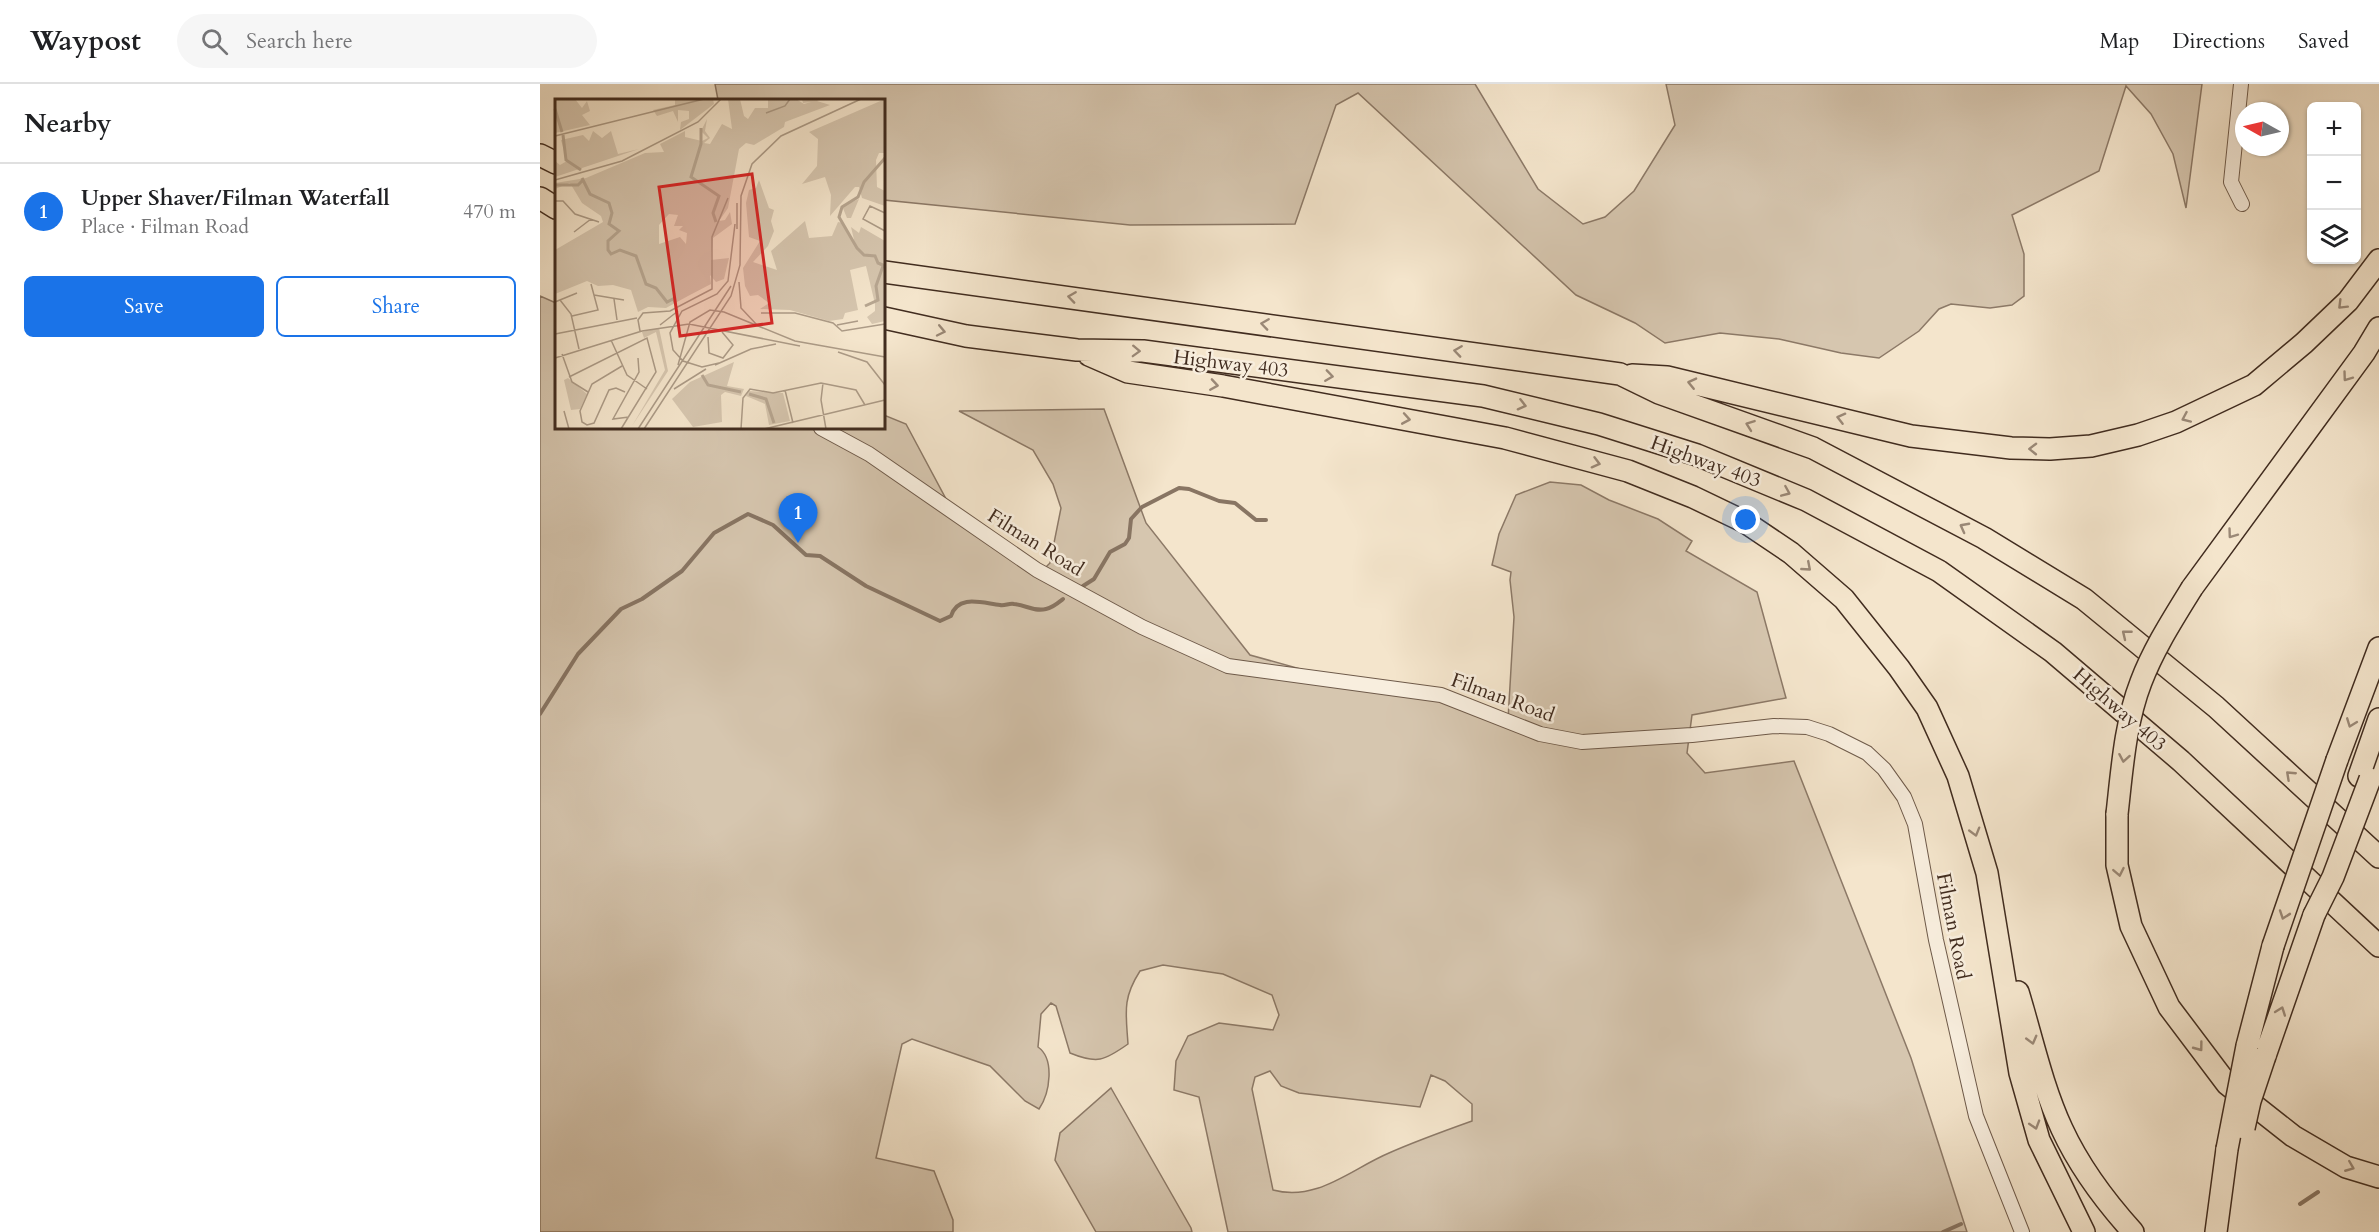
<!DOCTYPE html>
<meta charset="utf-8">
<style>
body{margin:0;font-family:Cardo,serif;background:#f6f6f6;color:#202124}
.controls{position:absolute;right:18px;top:18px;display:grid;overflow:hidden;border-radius:9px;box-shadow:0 2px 4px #0004}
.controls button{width:54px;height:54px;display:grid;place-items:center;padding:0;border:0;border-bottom:2px solid #e0e0e0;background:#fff;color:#202124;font:30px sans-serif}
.compass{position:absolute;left:1695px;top:18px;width:54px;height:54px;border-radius:50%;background:#fff;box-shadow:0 2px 4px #0004;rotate:278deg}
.you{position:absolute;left:1206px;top:436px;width:21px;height:21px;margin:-15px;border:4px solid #fff;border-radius:50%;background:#1a73e8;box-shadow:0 0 0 9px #1a73e833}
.badge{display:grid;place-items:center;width:39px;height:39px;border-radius:50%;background:#1a73e8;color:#fff;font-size:20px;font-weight:700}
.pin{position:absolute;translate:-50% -50px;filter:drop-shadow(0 2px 3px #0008)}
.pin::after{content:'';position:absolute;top:32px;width:21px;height:18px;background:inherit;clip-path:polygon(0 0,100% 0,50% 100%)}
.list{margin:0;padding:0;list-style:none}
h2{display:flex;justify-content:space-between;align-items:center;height:78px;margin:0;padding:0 24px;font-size:26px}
h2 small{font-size:20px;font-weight:400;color:#757577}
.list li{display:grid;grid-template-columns:39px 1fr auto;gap:18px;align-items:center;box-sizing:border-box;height:96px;padding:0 24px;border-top:2px solid #e0e0e0}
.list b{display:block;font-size:22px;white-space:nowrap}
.list p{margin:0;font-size:20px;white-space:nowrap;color:#757577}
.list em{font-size:20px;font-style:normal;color:#757577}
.actions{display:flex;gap:12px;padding:18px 24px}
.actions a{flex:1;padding:14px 0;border:2px solid #1a73e8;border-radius:9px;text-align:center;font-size:21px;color:#1a73e8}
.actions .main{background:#1a73e8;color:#fff}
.icon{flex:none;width:33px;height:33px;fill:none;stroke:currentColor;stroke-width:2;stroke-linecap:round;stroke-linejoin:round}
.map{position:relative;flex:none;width:1839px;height:1148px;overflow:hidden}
header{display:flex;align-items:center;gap:36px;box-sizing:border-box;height:84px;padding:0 30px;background:#fff;border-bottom:2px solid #e0e0e0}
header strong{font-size:28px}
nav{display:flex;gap:33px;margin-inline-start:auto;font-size:21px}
.search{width:420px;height:54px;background:#f6f6f6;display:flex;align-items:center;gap:15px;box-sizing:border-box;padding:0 21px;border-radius:33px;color:#757577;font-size:22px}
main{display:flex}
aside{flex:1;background:#fff}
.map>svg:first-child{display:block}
.green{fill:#d6c6af;stroke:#8c7967;stroke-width:1.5;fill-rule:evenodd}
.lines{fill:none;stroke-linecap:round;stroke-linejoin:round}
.stream{stroke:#887563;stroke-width:4}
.minor-casing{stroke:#6e5a4a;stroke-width:16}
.highway-casing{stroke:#412c1f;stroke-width:24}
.minor{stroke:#f8eede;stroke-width:14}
.highway{stroke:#f4e5cc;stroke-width:21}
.highway-bridge-casing{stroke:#412c1f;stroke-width:24;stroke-linecap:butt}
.highway-bridge{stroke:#f4e5cc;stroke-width:21}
.oneway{stroke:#9a8876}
.labels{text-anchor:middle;stroke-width:5;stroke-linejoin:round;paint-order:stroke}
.street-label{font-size:20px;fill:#412c1f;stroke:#f8eede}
.inset-river{fill:none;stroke:#b7a691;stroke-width:3}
.inset-road{fill:none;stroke:#ac9b87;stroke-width:1.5}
.view{fill:#d62828;fill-opacity:0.15;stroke:#d62828;stroke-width:3}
.inset-edge{fill:none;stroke:#412c1f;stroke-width:3}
</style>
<header>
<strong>Waypost</strong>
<div class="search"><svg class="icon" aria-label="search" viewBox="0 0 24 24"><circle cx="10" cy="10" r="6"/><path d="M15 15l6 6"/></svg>Search here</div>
<nav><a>Map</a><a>Directions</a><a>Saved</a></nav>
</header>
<main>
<aside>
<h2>Nearby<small></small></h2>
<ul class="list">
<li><span class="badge">1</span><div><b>Upper Shaver/Filman Waterfall</b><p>Place · Filman Road</p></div><em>470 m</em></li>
</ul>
<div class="actions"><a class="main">Save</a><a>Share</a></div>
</aside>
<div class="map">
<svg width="1839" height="1148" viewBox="0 0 1839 1148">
<rect width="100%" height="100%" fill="#f4e5cc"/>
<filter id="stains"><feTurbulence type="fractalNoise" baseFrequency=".00333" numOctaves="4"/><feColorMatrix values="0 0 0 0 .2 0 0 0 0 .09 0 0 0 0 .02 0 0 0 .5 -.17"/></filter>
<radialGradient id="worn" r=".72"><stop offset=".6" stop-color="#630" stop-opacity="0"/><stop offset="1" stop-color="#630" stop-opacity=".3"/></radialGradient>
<path class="green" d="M175,0H935L998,105L1043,140L1065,133L1094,107L1135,41L1126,0H1662L1646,124L1633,70L1611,30L1586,2L1559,87L1472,131L1484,170V212L1472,221L1450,224L1411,220L1399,225L1379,247L1339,274L1301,269L1239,255L1180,249L1125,259L1095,239L1036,211L818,9L796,21L755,140L590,141L344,116V16H178Z
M0,212L16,219V344H344V331L366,340L413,428L498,491L510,479L521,424L513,400L493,366L419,327L564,325L606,439L710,571L821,602L905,607L968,636L974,533L970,496L971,488L952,481L959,450L976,411L1010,398L1041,401L1069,416L1118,435L1152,457L1146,467L1217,508L1246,614L1152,631L1147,669L1165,689L1254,677L1371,974L1427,1148H688L659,1013L634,1006L636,977L648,952L679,939L733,946L739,931L732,911L683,890L623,881L600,887C582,915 586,929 588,960C564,977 557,980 530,969L516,922L511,919L501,930L498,963C515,975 510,1009 499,1025L485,1017L450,982L372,955L362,960L336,1074L394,1087L413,1136V1148H0ZM730,987L741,1002L759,1009L880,1023L891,991L905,997L932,1020V1037C904,1047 876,1057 849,1069C811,1085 777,1118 733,1106L712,1005L715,993Z
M571,1004L651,1144L652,1148H556L515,1076L520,1049Z"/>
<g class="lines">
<path class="stream" d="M543,502L554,495L570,468L585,460L589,454L591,435L602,423L639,404L649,405L679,417L695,419L716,436H726
M0,630L38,570L81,525L102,515L142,487L174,449L208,430L233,441L266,471L280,472L326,502L400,537L411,532C418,510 442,519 460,521C465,522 469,519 474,520C486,521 494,528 506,525C512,524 518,519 523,515
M1760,1120L1778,1108
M1403,1148L1421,1140"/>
<g class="minor-casing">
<path id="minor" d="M1701,0L1691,98L1702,120
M281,344L329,370L497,486L602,543L688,582L901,611L1000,650L1042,658L1152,651L1234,642L1267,643L1289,650L1327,669L1344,685L1364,713L1375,740L1396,856L1436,1032L1482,1148"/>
</g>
<g class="highway-casing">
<path id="highway" d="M0,71L16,79
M0,114L16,124
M344,188L1080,290L1119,309L1273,364L1444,454L1544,515L1676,623L1839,773
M344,234L426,252L537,266L603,267L943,312L1059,340L1157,371L1266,416L1399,487L1513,568L1641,677L1839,862
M549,271L588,288L683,302L965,354L1088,387L1153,413L1205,438L1251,469L1304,515L1359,584L1387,624L1418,692L1447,789L1480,989L1499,1056L1544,1148
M1092,291L1127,293L1371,352L1471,364L1510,365L1551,362L1598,351L1636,338L1714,301L1764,259L1808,217L1839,176
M1652,504L1824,269L1839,244
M1797,676L1839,564
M1819,692L1839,635
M1577,730V781L1591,842L1629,923L1687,1000L1753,1052L1806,1083L1839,1093
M1478,908C1492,954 1502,1002 1522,1045C1540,1084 1565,1117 1593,1148
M1707,962L1733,862
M1725,972L1774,831
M1676,1148L1687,1065"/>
</g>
<use href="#minor" class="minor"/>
<use href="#highway" class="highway"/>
<g class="highway-bridge-casing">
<path id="highway-bridge" d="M1577,730C1582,686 1585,639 1601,598C1614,564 1633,535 1652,504
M1774,831L1793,793L1830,695
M1733,862L1797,676
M1704,1044L1710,1017L1725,972
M1687,1065L1707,962"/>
</g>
<use href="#highway-bridge" class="highway-bridge"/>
</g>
<defs><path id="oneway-chevron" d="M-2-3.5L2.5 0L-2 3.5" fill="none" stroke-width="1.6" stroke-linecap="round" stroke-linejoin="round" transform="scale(1.5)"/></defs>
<g class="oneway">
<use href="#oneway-chevron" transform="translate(532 213) rotate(-172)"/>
<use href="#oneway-chevron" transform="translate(1802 221) rotate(135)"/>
<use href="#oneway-chevron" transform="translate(725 240) rotate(-172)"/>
<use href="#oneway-chevron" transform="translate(401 247) rotate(12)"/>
<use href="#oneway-chevron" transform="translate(596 267) rotate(2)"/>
<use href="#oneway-chevron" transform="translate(918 267) rotate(-172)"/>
<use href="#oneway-chevron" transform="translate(789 292) rotate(8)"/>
<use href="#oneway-chevron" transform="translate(1807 293) rotate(126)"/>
<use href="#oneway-chevron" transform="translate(1152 299) rotate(-167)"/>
<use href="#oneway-chevron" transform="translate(674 301) rotate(9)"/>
<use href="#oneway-chevron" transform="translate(982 321) rotate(14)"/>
<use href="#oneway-chevron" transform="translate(1301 334) rotate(-166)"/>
<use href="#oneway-chevron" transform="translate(1646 334) rotate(156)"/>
<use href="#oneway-chevron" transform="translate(866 335) rotate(10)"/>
<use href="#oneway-chevron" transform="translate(1210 341) rotate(-160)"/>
<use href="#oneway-chevron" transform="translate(1493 365) rotate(-179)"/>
<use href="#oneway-chevron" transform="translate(1056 379) rotate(15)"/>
<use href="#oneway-chevron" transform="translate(1246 408) rotate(23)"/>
<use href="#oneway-chevron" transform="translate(1424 443) rotate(-152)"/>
<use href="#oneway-chevron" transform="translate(1692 450) rotate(126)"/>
<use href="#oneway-chevron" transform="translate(1267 483) rotate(41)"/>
<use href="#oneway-chevron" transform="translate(1586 550) rotate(-141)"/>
<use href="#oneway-chevron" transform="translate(1811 639) rotate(111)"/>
<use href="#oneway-chevron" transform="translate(1584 674) rotate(100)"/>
<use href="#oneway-chevron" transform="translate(1750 691) rotate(-137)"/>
<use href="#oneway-chevron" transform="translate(1435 748) rotate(74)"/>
<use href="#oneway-chevron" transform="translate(1579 788) rotate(79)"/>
<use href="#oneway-chevron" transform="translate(1744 831) rotate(109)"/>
<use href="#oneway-chevron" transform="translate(1741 927) rotate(-70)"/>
<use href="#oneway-chevron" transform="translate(1492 956) rotate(75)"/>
<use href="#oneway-chevron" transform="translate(1659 963) rotate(53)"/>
<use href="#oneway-chevron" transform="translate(1495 1041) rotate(73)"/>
<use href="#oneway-chevron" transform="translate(1810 1083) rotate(22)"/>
</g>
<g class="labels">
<g class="street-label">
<text transform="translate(691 279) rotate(7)" y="7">Highway 403</text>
<text transform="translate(1166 377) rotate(20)" y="7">Highway 403</text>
<text transform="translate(496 458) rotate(32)" y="7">Filman Road</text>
<text transform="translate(963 613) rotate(20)" y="7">Filman Road</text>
<text transform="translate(1580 625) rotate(41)" y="7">Highway 403</text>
<text transform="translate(1414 842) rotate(79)" y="7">Filman Road</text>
</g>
</g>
<g transform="translate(15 15)">
<rect width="330" height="330" fill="#f4e5cc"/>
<path d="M0,0H20L27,9L32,2L35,12L27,16L35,26L0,34ZM120,0H158L159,5L125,31L126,23L134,20V12L123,11V23L118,12L102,17L98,11L120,6ZM173,0H185L189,17L193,20L200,9H213V0H241L249,5L256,3L248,4L247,0H266L262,2L275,6L230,23L229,28L199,46L191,44L184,50L173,109L164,122L170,121L175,113L177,125L158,139L156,161L174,159L169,180L161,183L155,176L156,185L133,197L111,209L93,208L83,213L76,191L58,186L43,187L32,182L0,195V151L48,123L46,117L27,104L15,84L0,90V84L31,79L90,54L109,53L105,45L130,32V38L147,42L153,39L146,32L152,20L150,32L155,39L149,44L155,45L167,25L177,30ZM114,115L123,116L119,127H128L124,131L132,134L131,145L125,138L104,145V126ZM330,0V54H324L321,61L322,88L330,92V107L307,99L304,88H300L275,117L276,96L270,78L247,85L262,67L263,40L254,33ZM38,32L47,39L56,32L63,55L84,50L0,78V62L5,66L12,62L6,41L28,36L34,42ZM204,81L214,109L219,111L216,122L219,132L213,147L198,163L222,171L216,152L250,122L254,139L277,137L283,123L288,124L300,145L296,128L304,134L306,128L330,142V222L317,225L312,218L320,212V205L311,167L295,171L303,211L290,214L288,220L274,222L235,211L205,210L214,204L203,196L195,197L190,187L188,169L205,142L194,138L191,104L194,91L201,89ZM304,100L296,119H292L287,107ZM104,229L113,272L77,327L110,271L101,233L89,239L87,233ZM179,263L172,287L189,290L186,297L170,293L166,296L167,323L138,328L117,300L135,283ZM13,279L32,295L25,310L16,311L9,281ZM193,292L228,294L235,322L214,326L210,305L191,297Z" fill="#d6c6af" fill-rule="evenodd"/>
<path class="inset-river" d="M0,10L7,33M146,29V45L136,78L164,97L158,114L161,123M8,36L11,61L26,71M330,59L309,83L303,98L287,108L284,118L302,149L309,156L320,157L323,164L330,167M27,79L35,95L54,104L57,114L54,125L64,132L53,142V151L56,155L65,151L81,157L91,185L101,189L112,203L118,200L120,203M0,86H23L28,81M310,207L323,201L321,187L328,167M147,276L153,286L186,293M194,295L211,300L219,324"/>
<path class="inset-road" d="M211,14L230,7L235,0M0,37L149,0M0,81L67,62L143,23L166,0M0,102H8L20,115L44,123M182,104V130M330,114L315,107L308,120L330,132M19,133L36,120M184,183L186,209L202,226M39,196L69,201M59,200L62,221M5,201L16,215L24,250M0,203L22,194M206,214H240L278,224L287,232L330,225M17,217L43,211L36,185M105,226L123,212M282,226L303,222M85,232L83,221L88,214L115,212L157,190V138L173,99M87,232L134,225L245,247M0,235L82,219M153,238L154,254L168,259L178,246L167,233M56,241L72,276L92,290M283,253L312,263L330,286M7,255L17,283L33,293M0,259L87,232M164,264L147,268L128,262L118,251L115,234L127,212L162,195L173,182L180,125M123,266L135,223L155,211L169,213L240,242L330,258M160,266L196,250L221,245M67,267L37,285L25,312L27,323L32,326L39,324L54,291L61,289L70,293M14,278L92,239L101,273L66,330M268,284L266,301L271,330M119,290L151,270M230,291L238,324M9,312L14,330M74,318L58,320L84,273L83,259M83,330L176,187M89,330L176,197L185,166L186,97L197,65L226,37L306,0M186,330L188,299L195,290L218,294L266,284L301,291L310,306M209,330L330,301"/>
<path class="view" d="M197,75L217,224L125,237L104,88Z"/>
<rect width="330" height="330" class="inset-edge"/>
</g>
<rect width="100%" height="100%" filter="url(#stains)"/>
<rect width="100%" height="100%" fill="url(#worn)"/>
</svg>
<div class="controls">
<button>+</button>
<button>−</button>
<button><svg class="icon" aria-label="layers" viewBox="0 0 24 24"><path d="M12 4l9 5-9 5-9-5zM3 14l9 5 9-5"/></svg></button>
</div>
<svg class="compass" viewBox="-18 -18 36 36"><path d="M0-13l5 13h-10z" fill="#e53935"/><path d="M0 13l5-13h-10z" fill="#757577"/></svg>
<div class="you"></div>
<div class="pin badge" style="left:258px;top:459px">1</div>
</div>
</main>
